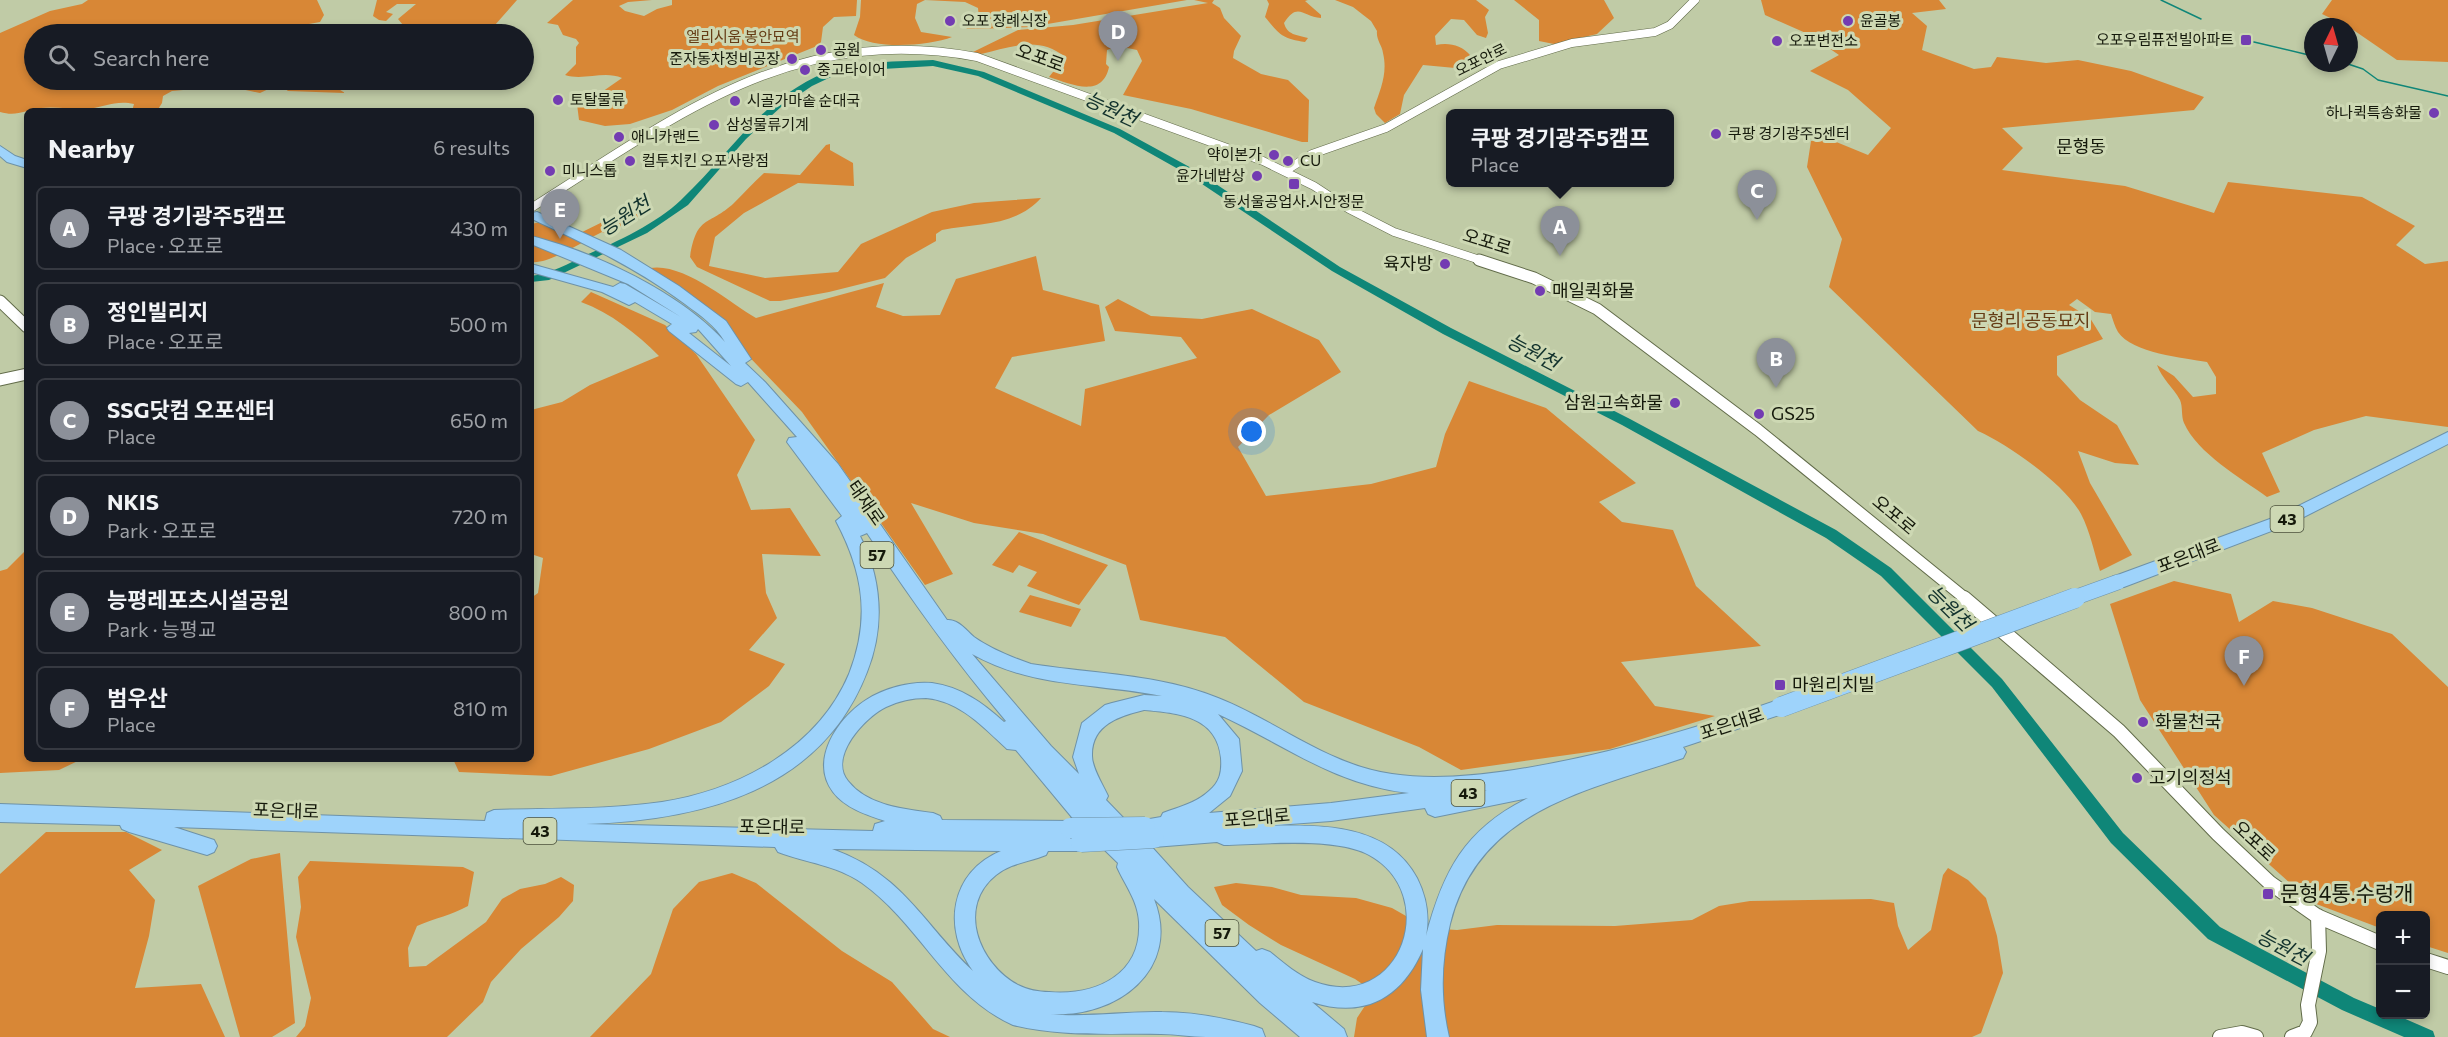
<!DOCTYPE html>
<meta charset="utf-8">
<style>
body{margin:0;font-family:Commissioner,"Noto Sans KR",sans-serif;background:#242831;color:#f1f3f6}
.controls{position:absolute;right:18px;bottom:18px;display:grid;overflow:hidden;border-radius:9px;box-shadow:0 3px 9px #0003}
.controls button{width:54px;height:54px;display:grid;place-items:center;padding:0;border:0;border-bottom:2px solid #363941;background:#171b24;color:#f1f3f6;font:30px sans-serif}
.compass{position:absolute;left:2304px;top:18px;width:54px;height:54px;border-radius:50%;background:#171b24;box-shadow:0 3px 9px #0003;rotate:5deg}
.you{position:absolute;left:1252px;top:432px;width:21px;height:21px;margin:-15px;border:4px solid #fff;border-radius:50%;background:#1a73e8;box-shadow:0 0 0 9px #1a73e833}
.badge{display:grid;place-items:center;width:39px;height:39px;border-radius:50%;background:#8c9099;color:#fff;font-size:20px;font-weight:700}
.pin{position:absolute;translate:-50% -50px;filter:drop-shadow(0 2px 3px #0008)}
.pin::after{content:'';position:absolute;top:32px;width:21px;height:18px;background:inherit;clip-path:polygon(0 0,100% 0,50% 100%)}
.popup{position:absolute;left:1446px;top:109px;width:228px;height:78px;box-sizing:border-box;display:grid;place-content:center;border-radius:9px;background:#171b24;filter:drop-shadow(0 2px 4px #0005);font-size:20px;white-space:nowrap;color:#9ea1a6}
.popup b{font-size:22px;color:#f1f3f6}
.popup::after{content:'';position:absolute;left:50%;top:100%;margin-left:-12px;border:12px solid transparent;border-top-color:#171b24}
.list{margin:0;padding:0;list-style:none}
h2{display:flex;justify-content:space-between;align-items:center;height:78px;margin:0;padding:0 24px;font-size:26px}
h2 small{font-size:20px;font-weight:400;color:#9ea1a6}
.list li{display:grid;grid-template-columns:39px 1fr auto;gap:18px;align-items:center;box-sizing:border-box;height:84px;margin:0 12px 12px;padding:0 12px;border:2px solid #363941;border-radius:9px}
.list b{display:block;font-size:22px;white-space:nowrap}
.list p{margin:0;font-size:20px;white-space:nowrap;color:#9ea1a6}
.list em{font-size:20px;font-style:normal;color:#9ea1a6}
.icon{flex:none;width:33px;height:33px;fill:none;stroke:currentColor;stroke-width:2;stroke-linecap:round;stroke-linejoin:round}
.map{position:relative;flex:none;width:2448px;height:1037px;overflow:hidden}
.search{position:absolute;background:#171b24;box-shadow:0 3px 9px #0003;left:24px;top:24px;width:510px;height:66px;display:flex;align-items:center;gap:15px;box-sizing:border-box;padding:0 21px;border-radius:33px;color:#9ea1a6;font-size:22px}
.panel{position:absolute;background:#171b24;box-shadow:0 3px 9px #0003;left:24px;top:108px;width:510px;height:654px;border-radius:9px}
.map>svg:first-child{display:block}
.green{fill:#d88736}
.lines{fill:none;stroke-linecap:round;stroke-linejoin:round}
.stream{stroke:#0f8678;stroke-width:1.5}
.river{fill:#0f8678;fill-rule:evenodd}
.secondary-far2-casing{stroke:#616b49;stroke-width:9}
.secondary-far1-casing{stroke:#616b49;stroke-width:13}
.secondary-casing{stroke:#616b49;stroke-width:16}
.highway-casing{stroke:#6e92a7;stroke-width:2}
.secondary-far2{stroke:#fff;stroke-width:8}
.secondary-far1{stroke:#fff;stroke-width:11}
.secondary{stroke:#fff;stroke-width:14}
.highway{fill:#9ed3fb;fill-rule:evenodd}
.highway-bridge-far1-casing{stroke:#6e92a7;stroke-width:16;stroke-linecap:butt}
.highway-bridge-casing{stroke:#6e92a7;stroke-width:21;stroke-linecap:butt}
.highway-bridge-far1{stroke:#9ed3fb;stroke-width:15}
.highway-bridge{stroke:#9ed3fb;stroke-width:20}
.poi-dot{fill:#733cb2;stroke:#cdd8b3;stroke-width:2}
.labels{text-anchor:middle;stroke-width:6;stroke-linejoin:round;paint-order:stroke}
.far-poi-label{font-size:15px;fill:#15190b;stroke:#cdd8b3;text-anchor:start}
.far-park-label{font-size:15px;fill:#653c15;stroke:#cdd8b3}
.far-street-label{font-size:15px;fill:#15190b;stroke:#cdd8b3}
.shield{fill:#cdd8b3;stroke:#4c523d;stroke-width:1.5}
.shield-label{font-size:16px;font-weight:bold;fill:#15190b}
.street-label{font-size:18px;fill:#15190b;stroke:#cdd8b3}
.far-quarter-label{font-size:18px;fill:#15190b;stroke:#cdd8b3}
.poi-label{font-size:18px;fill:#15190b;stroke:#cdd8b3;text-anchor:start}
.park-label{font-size:18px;fill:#653c15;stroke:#cdd8b3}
.water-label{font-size:20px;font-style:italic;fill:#11312c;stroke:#cdd8b3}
.near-poi-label{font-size:21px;fill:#15190b;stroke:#cdd8b3;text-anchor:start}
</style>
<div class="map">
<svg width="2448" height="1037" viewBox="0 0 2448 1037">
<rect width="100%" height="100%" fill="#c0cba6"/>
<path class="green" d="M88,0H317L324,15L320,22L287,28L283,34H34V80H324L345,93L288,91L279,84L260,93L227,86L172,91L163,96L162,103L157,111H132L134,104C116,100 105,107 88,109C72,110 57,106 41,108C25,110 17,117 0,112V33L50,11L82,4Z
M377,0H517L487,34H405L408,31L398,19L416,4H397L386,12L393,14L386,21L379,20L373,16Z
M573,0H652L628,2L619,6L625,11L644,16L657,9L672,5V0H857L856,16L834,17L823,27L821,42L817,46L718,86L672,110L630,124L605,126L579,120L577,104L582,99L599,94L622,78C604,70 584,81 565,75L576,64V47L579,43L576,39L563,35L558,25L547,23Z
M861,0H925L917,4L915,18L921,32L952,37C929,46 873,50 854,35L860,17Z
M925,0H1187L1030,27L974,29H966L979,18L978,8L965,2Z
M1194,0H1214L1212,3L1220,8L1224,18L1241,36L1234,51L1233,58L1261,74L1288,80L1309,100L1308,142H1302L1191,109L1123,95L1142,61L1137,50L1118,46L1107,50L1106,64L1109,67C1102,99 1071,84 1049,77L1065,57C1039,35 1011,47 981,54L973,52L1018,30L1073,25L1208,3Z
M1267,0H1308L1305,1L1321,15V18C1303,17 1298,1 1284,23C1287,35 1297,35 1308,38L1305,42C1282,39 1279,34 1265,17L1269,4Z
M1335,0H1476L1489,10L1485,17L1488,33L1486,38L1477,35L1464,20L1451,19L1435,36L1436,45C1448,42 1462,45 1470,55L1466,69L1423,65L1404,95L1400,114L1385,123L1376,114L1374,108C1380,90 1388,74 1383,53C1382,45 1376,40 1377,31L1371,21L1353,7Z
M1514,0H1604L1614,18L1597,34L1554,44L1539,41V20Z
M1761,0H1939L1946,9L1912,13L1927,26L1922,50L1974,69L1991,67L1997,57L2046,63L2078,60L2131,71L2204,97L2194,110L2002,128L2023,148L2002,170L2125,186L2214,213L2228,182L2362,197L2415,226L2396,245L2425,264L2448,261V427L2366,416L2314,430L2262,453L2280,492L2267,497C2241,478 2197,453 2184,423C2181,416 2183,407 2180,400C2173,387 2162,379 2157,365L2174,376L2193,397L2216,394V377L2207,362C2184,358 2132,353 2118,332C2115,327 2113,320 2111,314L2095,312L2077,299L2069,305L2090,318L2103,339L2057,356V375L2080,400L2117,425L2139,465L2115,463L2078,451L2090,483L2132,555L2100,571C2094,552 2090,531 2081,514C2065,484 2009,445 1978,431L1829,287L1842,239L1807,167L1811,141L1829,139L1868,155L1891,128L1848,90L1810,71L1839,55L1808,34L1765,15Z
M2332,0H2448V62L2397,60L2349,27L2322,14Z
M830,144V150L853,163L854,186L798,183L744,213L715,237L709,266L765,278L838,272L861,244L932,212L974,203L1041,198C1015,227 977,223 942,230L936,234V241L906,258L885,278L829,292L780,301H770L697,267L690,257C697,214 708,227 734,203C744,193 753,183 764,173L800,175L826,145Z
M627,210L642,215L606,234L602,232C585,240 548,265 531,262V224L541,222L574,236Z
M1036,256L1043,290L1099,305L1105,341L1012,357L995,388L1081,426L1085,389L1197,358L1181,337L1115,331L1105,307L1118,299L1151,316L1202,319L1252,309L1319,340L1341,372L1269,415L1238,447L1266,496L1371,484L1436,467L1445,434L1469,381L1546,408L1636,483L1599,502L1622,522L1673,530L1696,586L1761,646L1621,662L1655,706L1715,716L1610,749L1461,770L1419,747L1304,702L1225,637L1140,620L1126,565L1043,534L974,523L911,503L953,574L925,585L802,412L736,343L650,268C683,262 729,302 756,318L884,283L876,307L903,316L940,315L956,279Z
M591,292L665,325L696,354L755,440L737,475L751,510L790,508L821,556L762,554L766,593L777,618L749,650L785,664L769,686L721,722L649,749L551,776L459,772L453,759H531V598L538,593L543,558L531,554V410L562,402L590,385L659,356C637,334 611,313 581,302Z
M1019,532L1108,565L1079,605L1027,586L1037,572L1019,565L1013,573L992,565Z
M27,549V759H82L59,770L0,773V571L7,569Z
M2174,581L2231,594L2239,622L2273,601L2312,608L2392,634L2448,687V953L2426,946V916H2380V928L2311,902L2214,815L2140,700L2110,604Z
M1030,595L1081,609L1071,627L1019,612Z
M46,832H126L162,850L129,870L155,900L149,936L135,988L201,984L225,1037H0V874Z
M280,853L295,1023L272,1037H240L198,886L251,859Z
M310,861L463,867L474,872L468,906C452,915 435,918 417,926L408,948L409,967L426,966L486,922L502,899L520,889L545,884L561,877L574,885L573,901L559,917L521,949L491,982L483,1002L447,1037H296L305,1026L311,998L296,937L301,907L298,877Z
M1948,868L1968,880L1986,898L1997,936L2003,973L1981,1033L1972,1037H1354L1357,1018L1374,992L1355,979L1281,945L1249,925L1222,905L1214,887L1236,883L1272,887L1301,895L1356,898L1392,908L1427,928L1457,930L1497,925L1615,926L1692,920L1719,906L1750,901L1871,899L1894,903L1898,926L1908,950L1931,930L1943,875Z
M732,873L756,883L842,951L892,982L933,1029L950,1037H590L651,974L673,909L699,882Z"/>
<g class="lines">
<path class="stream" d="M2161,0L2201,19
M2254,42L2313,56
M2345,63L2363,69L2378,80L2448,96"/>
<path class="river" d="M933,60L984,72L1120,129L1195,170L1340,267L1451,328L1630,419L1836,530L1891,568L2002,679L2123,833L2220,927L2354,998L2380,1009V1014H2394L2433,1031L2435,1037H2404L2342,1010L2208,939L2111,843L1992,687L1881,576L1826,538L1622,425L1443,334L1332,271L1187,174L1114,133L978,76L933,66L866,70L833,76L812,86L781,107L746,139L688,205L647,233L549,280L531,282V276C551,274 569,263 586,255C617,242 657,223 681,200C730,154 758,102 824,73C855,60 900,62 933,60Z"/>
<g class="secondary-far2-casing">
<path id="secondary-far2" d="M1285,171L1312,154L1386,128L1499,65L1572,43L1655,32L1670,25L1695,0
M531,208C677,116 793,23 977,57L1263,161L1314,186L1349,209L1394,232L1483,261"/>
</g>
<g class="secondary-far1-casing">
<path id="secondary-far1" d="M1479,260L1534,278L1597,309L1758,430L1966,599
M0,301L27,327
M0,380L27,374"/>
</g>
<g class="secondary-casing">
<path id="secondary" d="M1964,598L2119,731L2218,834L2270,883L2317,916L2380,943
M2426,960L2448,967
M2220,1037L2242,1033L2256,1037
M2292,1037L2305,1032L2310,1022L2308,1005L2319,951L2318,916"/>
</g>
<g class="highway-casing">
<path id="highway" d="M0,146L15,156L27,160V168L7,162L0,156Z
M537,212L621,250L679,286L726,321L751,359L745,363L765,382L838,464L947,620C958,619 966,630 974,637C991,649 1011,657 1031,664C1094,674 1159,674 1218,698C1277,721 1327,765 1392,774C1432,780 1473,776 1514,770C1605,756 1694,729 1781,699L1788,702L1790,707L1788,712L1683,747L1686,752L1683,758C1586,791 1478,810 1450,924C1441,961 1440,999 1449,1037H1427L1421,990L1423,949C1402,998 1364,1019 1312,1002L1344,1029L1347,1037H1300L1260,1003L1154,899C1182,970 1116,1019 1049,1014C1087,1018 1124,1011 1162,1012C1193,1012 1224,1018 1254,1026L1262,1029L1265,1037C1246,1037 1226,1037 1206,1037C1191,1037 1176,1034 1161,1034C1111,1033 1061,1037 1013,1025C946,995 920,924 862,883C836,865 807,863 778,852L775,847L174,827L214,840L217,846L214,852L207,855L129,832L122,829L120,825L0,822V804L485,821L487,813L494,810C549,808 607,810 662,802C739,790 818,748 849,674C871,618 863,572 836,521L842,516L787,442L789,438L797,437L748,382L741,386L736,384L669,331L667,328L672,324L635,302L629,305L602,292L531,272V264L613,287L620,283L625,284L681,317L628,284L531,244V236C595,252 681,293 725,342C715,325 701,316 685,304C638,269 586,244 532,219V213ZM698,329L699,330L731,366L689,333L696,332ZM867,533C910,598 955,661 1006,721L1004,722C983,703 961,687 932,683C911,681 884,688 866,700C838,718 809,760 833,792C845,808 867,815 885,821L875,824L873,831L586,824C702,820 821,791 867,672C885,627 882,579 860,536ZM972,654C1032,688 1096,683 1162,696L1144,695L1112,703L1105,705L1082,723L1073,757L1079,774L1051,746ZM926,698C960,701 983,727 1007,749L1016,750L1075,821L942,820L940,816L933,813C904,809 868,806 848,781C828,757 865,717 886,707C899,701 912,698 926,698ZM1144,710C1178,713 1217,716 1221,758C1222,772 1220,782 1209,791C1196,803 1179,807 1163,813L1161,817L1138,821L1135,827L1137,832L1106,800L1108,796C1103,785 1092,768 1092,756C1091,725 1119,716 1144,710ZM1218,714C1284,744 1334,785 1409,793L1331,803L1209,813L1230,796L1242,771L1239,739ZM1487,790L1458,796L1456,793ZM1528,798C1465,829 1443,871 1426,936C1430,915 1426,896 1417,878C1387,822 1318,825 1263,826L1331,821L1425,808L1428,814L1435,817ZM1078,824L1118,863L1117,867C1125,885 1138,901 1139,922C1142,975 1096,996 1049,992C1039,992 1028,990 1018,985C979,964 956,907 996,875C1011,863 1029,862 1046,855L1048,851H1081L1088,848L1091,842L1088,836L1078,833L1080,828ZM1217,842L1224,845C1262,844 1337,837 1369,855C1442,895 1401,1013 1315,982C1298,976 1284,963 1270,952L1262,949L1256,951L1188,887L1150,845L1154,847ZM832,849L1001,851C950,872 942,929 973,971C923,924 903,874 832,849Z
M2448,432V444L2290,524L2124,587L2118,588L2112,587L2109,582L2112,577L2278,516Z"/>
</g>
<use href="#secondary-far2" class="secondary-far2"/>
<use href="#secondary-far1" class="secondary-far1"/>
<use href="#secondary" class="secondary"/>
<use href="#highway" class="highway"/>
<g class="highway-bridge-far1-casing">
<path id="highway-bridge-far1" d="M2071,599L2118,582"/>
</g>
<g class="highway-bridge-casing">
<path id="highway-bridge" d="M1781,707L2075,598
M1070,828L1145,827
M1081,842L1154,838"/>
</g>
<use href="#highway-bridge-far1" class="highway-bridge-far1"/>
<use href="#highway-bridge" class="highway-bridge"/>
</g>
<g class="poi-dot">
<circle cx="950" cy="21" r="6"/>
<circle cx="1848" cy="21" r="6"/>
<rect x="2240" y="34" width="12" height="12" rx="3"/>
<circle cx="1777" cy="41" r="6"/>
<circle cx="821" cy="50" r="6"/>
<circle cx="792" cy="59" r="6"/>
<circle cx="805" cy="70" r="6"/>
<circle cx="558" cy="100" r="6"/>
<circle cx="735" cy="101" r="6"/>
<circle cx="2434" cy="113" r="6"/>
<circle cx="714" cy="125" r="6"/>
<circle cx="1716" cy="134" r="6"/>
<circle cx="619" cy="137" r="6"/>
<circle cx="1274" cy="155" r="6"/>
<circle cx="630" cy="161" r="6"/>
<circle cx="1288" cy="161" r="6"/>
<circle cx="550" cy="171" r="6"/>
<circle cx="1257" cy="176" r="6"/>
<rect x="1288" y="178" width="12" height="12" rx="3"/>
<circle cx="1445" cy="264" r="6"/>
<circle cx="1540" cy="291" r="6"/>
<circle cx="1675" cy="403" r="6"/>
<circle cx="1759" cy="414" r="6"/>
<rect x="1774" y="679" width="12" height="12" rx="3"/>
<circle cx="2143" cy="722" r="6"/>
<circle cx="2137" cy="778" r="6"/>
<rect x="2262" y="888" width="12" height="12" rx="3"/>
</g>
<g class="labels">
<g class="far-poi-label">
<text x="962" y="26">오포 장례식장</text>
<text x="1860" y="26">윤골봉</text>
<text x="2234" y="45" text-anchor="end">오포우림퓨전빌아파트</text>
<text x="1789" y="46">오포변전소</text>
<text x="833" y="55">공원</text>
<text x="780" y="64" text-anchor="end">준자동차정비공장</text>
<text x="817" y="75">중고타이어</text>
<text x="570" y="105">토탈물류</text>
<text x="747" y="106">시골가마솥 순대국</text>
<text x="2422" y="118" text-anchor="end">하나퀵특송화물</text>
<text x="726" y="130">삼성물류기계</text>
<text x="1728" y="139">쿠팡 경기광주5센터</text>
<text x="631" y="142">애니카랜드</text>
<text x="1262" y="160" text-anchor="end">약이본가</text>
<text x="642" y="166">컬투치킨 오포사랑점</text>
<text x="1300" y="166">CU</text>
<text x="562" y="176">미니스톱</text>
<text x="1245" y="181" text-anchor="end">윤가네밥상</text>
<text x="1294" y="207" text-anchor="middle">동서울공업사.시안정문</text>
</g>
<g class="far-park-label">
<text x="743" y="42">엘리시움 봉안묘역</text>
</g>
<g class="far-street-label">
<text transform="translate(1481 60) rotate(-26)" y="5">오포안로</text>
</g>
<g class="shield">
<rect x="2270.5" y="506" width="33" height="26" rx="4.5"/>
<rect x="860.5" y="542" width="33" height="26" rx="4.5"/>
<rect x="1451.5" y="780" width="33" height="26" rx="4.5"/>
<rect x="523.5" y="818" width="33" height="26" rx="4.5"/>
<rect x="1205.5" y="920" width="33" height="26" rx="4.5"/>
</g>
<g class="shield-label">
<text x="2287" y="525">43</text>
<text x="877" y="561">57</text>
<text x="1468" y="799">43</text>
<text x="540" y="837">43</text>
<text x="1222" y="939">57</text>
</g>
<g class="street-label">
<text transform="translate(1040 58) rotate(20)" y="6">오포로</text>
<text transform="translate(1487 242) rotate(17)" y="6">오포로</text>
<text transform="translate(866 503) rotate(55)" y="6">태재로</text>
<text transform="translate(1894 515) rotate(40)" y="6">오포로</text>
<text transform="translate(2189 556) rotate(-21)" y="6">포은대로</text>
<text transform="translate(1732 724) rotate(-18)" y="6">포은대로</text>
<text transform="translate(286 811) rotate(2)" y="6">포은대로</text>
<text transform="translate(1257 818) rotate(-5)" y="6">포은대로</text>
<text transform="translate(772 827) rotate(1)" y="6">포은대로</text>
<text transform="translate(2254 841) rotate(43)" y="6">오포로</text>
</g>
<g class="far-quarter-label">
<text x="2081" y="153">문형동</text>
</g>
<g class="poi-label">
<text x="1433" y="270" text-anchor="end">육자방</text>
<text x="1552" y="297">매일퀵화물</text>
<text x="1663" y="409" text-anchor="end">삼원고속화물</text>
<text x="1771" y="420">GS25</text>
<text x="1792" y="691">마원리치빌</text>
<text x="2155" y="728">화물천국</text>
<text x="2149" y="784">고기의정석</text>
</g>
<g class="park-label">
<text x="2031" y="327">문형리 공동묘지</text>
</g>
<g class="water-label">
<text transform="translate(1111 109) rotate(25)" y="7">능원천</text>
<text transform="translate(625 216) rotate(-32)" y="7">능원천</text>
<text transform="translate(1533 352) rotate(28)" y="7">능원천</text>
<text transform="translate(1950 608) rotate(45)" y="7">능원천</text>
<text transform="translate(2283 947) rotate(28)" y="7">능원천</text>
</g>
<g class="near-poi-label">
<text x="2280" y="901">문형4통.수렁개</text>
</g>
</g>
</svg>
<div class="controls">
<button>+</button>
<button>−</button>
</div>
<svg class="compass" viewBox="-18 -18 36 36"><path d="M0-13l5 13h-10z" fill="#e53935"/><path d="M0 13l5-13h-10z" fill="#9ea1a6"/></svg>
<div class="you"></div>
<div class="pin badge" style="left:1560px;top:256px">A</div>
<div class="popup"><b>쿠팡 경기광주5캠프</b>Place</div>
<div class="pin badge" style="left:1776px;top:388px">B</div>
<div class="pin badge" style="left:1757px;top:220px">C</div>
<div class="pin badge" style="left:1118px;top:61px">D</div>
<div class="pin badge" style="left:560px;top:239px">E</div>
<div class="pin badge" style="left:2244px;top:686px">F</div>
<div class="search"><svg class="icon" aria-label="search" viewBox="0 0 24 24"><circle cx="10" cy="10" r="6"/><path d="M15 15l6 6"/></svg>Search here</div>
<section class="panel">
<h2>Nearby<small>6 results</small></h2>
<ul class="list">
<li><span class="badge">A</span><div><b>쿠팡 경기광주5캠프</b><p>Place · 오포로</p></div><em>430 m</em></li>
<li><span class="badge">B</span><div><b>정인빌리지</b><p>Place · 오포로</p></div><em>500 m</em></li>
<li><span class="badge">C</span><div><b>SSG닷컴 오포센터</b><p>Place</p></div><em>650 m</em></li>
<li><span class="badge">D</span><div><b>NKIS</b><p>Park · 오포로</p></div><em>720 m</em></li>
<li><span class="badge">E</span><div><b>능평레포츠시설공원</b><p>Park · 능평교</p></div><em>800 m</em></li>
<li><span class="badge">F</span><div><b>범우산</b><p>Place</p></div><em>810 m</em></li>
</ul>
</section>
</div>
